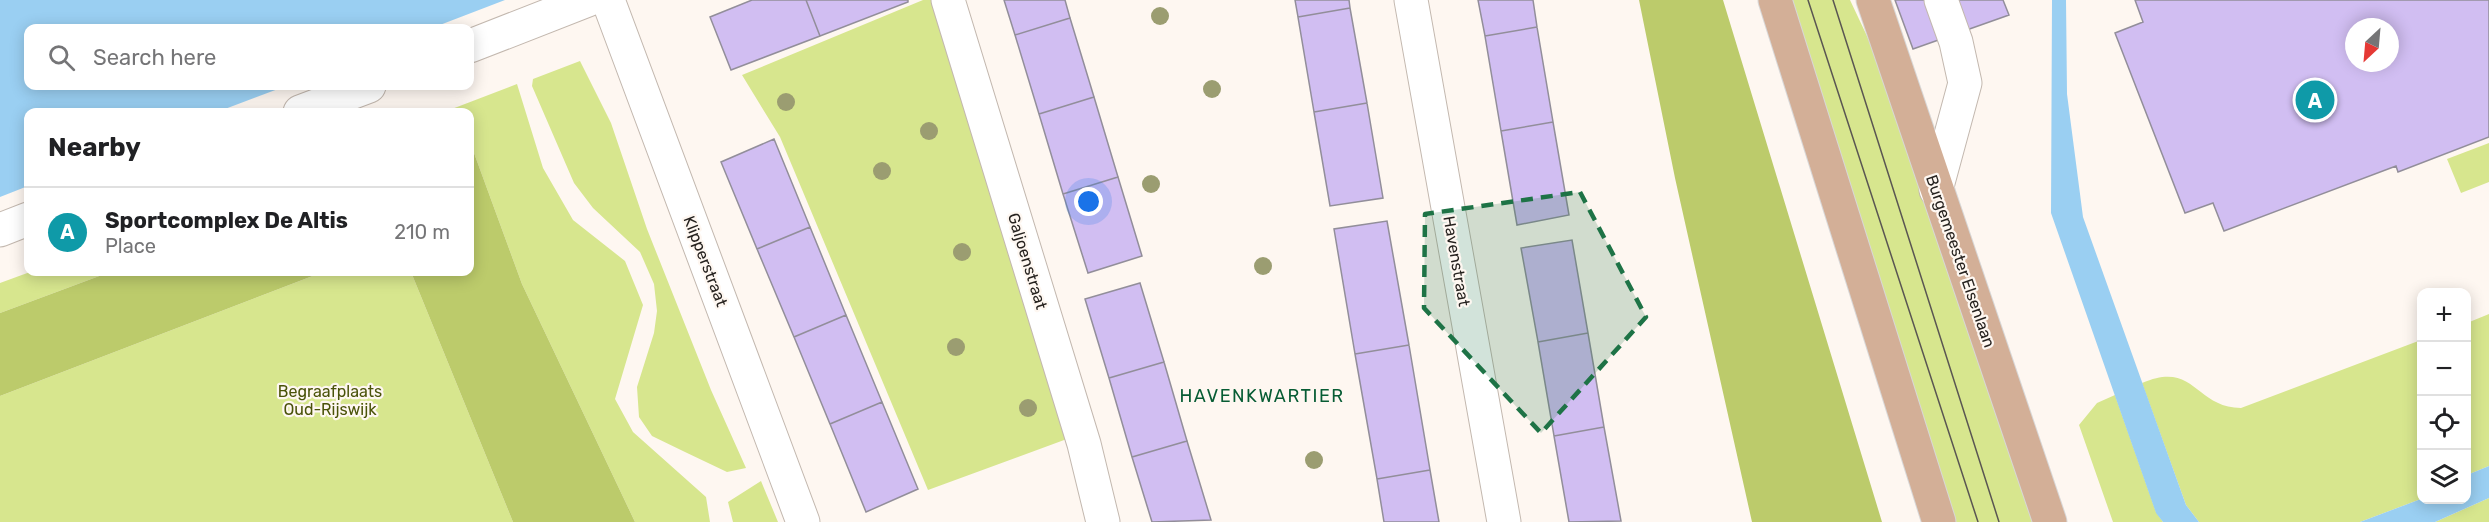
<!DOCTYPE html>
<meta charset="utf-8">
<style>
body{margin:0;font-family:Rubik,sans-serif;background:#f6f6f6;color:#202124}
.controls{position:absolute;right:18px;bottom:18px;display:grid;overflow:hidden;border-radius:12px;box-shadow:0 3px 15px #0003}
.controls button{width:54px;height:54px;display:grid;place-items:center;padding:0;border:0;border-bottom:2px solid #e0e0e0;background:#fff;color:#202124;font:30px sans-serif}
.compass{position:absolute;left:2345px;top:18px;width:54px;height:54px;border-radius:50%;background:#fff;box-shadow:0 3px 15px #0003;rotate:206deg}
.you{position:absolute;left:1089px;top:202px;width:21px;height:21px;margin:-15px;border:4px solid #fff;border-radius:50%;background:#1a73e8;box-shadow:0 0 0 9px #1a73e833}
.badge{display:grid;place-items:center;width:39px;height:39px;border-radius:50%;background:#ea580c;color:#fff;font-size:20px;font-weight:700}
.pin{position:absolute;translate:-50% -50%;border:3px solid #fff;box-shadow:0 2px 6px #0006}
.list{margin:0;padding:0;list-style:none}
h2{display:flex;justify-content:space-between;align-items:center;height:78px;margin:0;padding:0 24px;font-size:26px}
h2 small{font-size:20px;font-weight:400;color:#757577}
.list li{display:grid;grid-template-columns:39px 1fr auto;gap:18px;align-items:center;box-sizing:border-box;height:90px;padding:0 24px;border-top:2px solid #e0e0e0}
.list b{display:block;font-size:22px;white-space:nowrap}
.list p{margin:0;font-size:20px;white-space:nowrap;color:#757577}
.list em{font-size:20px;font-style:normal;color:#757577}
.icon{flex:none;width:33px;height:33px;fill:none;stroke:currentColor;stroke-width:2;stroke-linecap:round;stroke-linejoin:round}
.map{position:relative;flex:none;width:2489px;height:522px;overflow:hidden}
.search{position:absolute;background:#fff;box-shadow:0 3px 15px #0003;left:24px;top:24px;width:450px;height:66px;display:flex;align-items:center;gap:15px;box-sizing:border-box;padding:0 21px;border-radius:12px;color:#757577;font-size:22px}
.panel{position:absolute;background:#fff;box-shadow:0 3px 15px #0003;left:24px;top:108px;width:450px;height:168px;border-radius:12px}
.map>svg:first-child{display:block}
.green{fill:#d7e68e}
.forest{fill:#bccb6b}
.water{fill:#9acff2}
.building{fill:#d1bef2;stroke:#928e9a;stroke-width:1.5;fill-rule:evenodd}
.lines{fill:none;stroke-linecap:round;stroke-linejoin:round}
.minor-casing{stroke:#c3b8af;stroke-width:35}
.major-casing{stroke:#d8d7d7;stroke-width:35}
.minor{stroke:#fff;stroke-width:33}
.major{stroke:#d3af97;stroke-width:33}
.tram{stroke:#5a5652;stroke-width:1.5}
.tree{fill:#9b9d71}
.marked{fill:#1e7346;fill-opacity:0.2;stroke:#1e7346;stroke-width:4.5;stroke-dasharray:12 8;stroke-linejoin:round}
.labels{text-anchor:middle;stroke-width:4.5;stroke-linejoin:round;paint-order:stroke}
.street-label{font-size:16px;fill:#26221f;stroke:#fef7f1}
.park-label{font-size:16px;fill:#4a5309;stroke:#fef7f1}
.neighbourhood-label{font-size:18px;letter-spacing:1.5px;fill:#075c34;stroke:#fef7f1}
</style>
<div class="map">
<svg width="2489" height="522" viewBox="0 0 2489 522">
<rect width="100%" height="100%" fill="#fef7f1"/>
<path class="green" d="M923,0H941L1075,436L928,490L780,137L742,75Z
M1783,0H1850L1891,87L2040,522H1955Z
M580,61L611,123L647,229L711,390L746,468L727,472L685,452L652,436L639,417L637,387L654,333L657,311L654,284L640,252L593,208L574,183L532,86L533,79Z
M517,84L543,168L573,220L625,261L643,305L615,399L633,432L706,497L710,522H635L522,284L470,142V112H444Z
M2489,143V182L2461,193L2447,159Z
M30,272H110L0,313V283Z
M323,272H411L513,522H0V396Z
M2489,314V466L2467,475V323Z
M2421,340V499L2360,522H2199L2186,505L2142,383C2195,360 2194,407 2241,408Z
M2115,395L2156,512L2163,522H2113L2079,425L2097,403Z
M761,481L778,522H733L728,502Z
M2489,498V522H2435Z"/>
<path class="forest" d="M1639,0H1723L1882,522H1752L1675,178Z
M470,142L522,284L635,522H513L411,272H470Z
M110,272H323L0,396V313Z"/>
<path class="water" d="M0,0H505L432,28H28V86H286L217,112H28V186L0,197Z
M2052,0H2066L2067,94L2083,217L2186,505L2199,522H2163L2156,513L2051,213Z
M2489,466V498L2435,522H2360L2421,499L2466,500L2467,475Z"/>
<path class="building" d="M752,0H806L820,36L731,70L710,17Z
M806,0H908V2L820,36Z
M1004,0H1065L1070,18L1015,35Z
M1295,0H1349L1350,8L1298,17Z
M1478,0H1533L1537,27L1485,36Z
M1895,0H2003L2009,15L1913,49Z
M2135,0H2489V137L2398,172L2396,166L2224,231L2213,203L2185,213L2115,33L2143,22ZM2354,27H2390V63H2354Z
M1350,8L1367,103L1314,112L1298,17Z
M1070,18L1094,97L1039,114L1015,35Z
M1537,27L1553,122L1501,131L1485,36Z
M1094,97L1118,177L1063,194L1039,114Z
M1367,103L1383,198L1330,206L1314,112Z
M1553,122L1569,215L1517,225L1501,131Z
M774,139L810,227L757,249L721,162Z
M1118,177L1142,256L1088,273L1063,194Z
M1387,221L1409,345L1355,354L1334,229Z
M810,227L846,315L794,337L757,249Z
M1572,240L1588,333L1538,342L1521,248Z
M1140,283L1164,362L1109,378L1085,299Z
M846,315L882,402L830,424L794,337Z
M1588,333L1604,427L1554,436L1538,342Z
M1409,345L1430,470L1377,479L1355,354Z
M1164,362L1187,441L1132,457L1109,378Z
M882,402L918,489L866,512L830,424Z
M1604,427L1621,521L1569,522L1554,436Z
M1187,441L1211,520L1152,522L1132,457Z
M1430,470L1439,522H1384L1377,479Z"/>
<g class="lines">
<g class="minor-casing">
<path id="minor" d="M608,0L803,522
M948,0L1084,444L1103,522
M1411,0L1504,522
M470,46L588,0
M300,112L369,86
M1936,190L1965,83L1956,42L1941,0
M0,230L28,219"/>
</g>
<g class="major-casing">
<path id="major" d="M1775,0L1939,522
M1873,0L2050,522"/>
</g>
<use href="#minor" class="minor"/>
<use href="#major" class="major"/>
<path class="tram" d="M1808,0L1978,522
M1833,0L1999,522"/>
</g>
<g class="tree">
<circle cx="1160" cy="16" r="9"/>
<circle cx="1212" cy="89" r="9"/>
<circle cx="786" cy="102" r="9"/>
<circle cx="929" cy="131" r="9"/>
<circle cx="882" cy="171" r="9"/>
<circle cx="1151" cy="184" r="9"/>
<circle cx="962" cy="252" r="9"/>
<circle cx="1263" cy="266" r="9"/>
<circle cx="956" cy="347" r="9"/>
<circle cx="1028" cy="408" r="9"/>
<circle cx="1314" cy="460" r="9"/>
</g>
<path class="marked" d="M1580,192L1646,317L1541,433L1424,308L1425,214Z"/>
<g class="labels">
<g class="street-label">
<text transform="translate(706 261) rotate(69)" y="6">Klipperstraat</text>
<text transform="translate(1028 261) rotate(73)" y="6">Galjoenstraat</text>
<text transform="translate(1457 261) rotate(80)" y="6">Havenstraat</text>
<text transform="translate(1961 261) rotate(71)" y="6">Burgemeester Elsenlaan</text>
</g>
<g class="park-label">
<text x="330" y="397">Begraafplaats<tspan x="330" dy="18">Oud-Rijswijk</tspan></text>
</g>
<g class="neighbourhood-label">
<text x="1262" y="402">HAVENKWARTIER</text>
</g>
</g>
</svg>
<div class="controls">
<button>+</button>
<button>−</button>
<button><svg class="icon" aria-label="locate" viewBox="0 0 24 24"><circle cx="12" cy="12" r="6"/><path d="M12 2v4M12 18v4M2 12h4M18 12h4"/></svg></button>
<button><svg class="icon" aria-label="layers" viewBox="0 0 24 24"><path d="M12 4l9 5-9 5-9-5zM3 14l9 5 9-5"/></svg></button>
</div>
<svg class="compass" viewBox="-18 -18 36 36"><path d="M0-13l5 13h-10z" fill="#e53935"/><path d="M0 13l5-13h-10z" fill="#757577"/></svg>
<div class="you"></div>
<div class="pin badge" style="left:2315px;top:100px;background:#0f9aa8">A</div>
<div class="search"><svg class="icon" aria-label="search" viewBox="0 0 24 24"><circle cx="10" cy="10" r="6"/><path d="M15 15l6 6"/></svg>Search here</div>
<section class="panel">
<h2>Nearby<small></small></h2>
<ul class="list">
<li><span class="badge" style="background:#0f9aa8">A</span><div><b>Sportcomplex De Altis</b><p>Place</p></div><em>210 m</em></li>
</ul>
</section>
</div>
